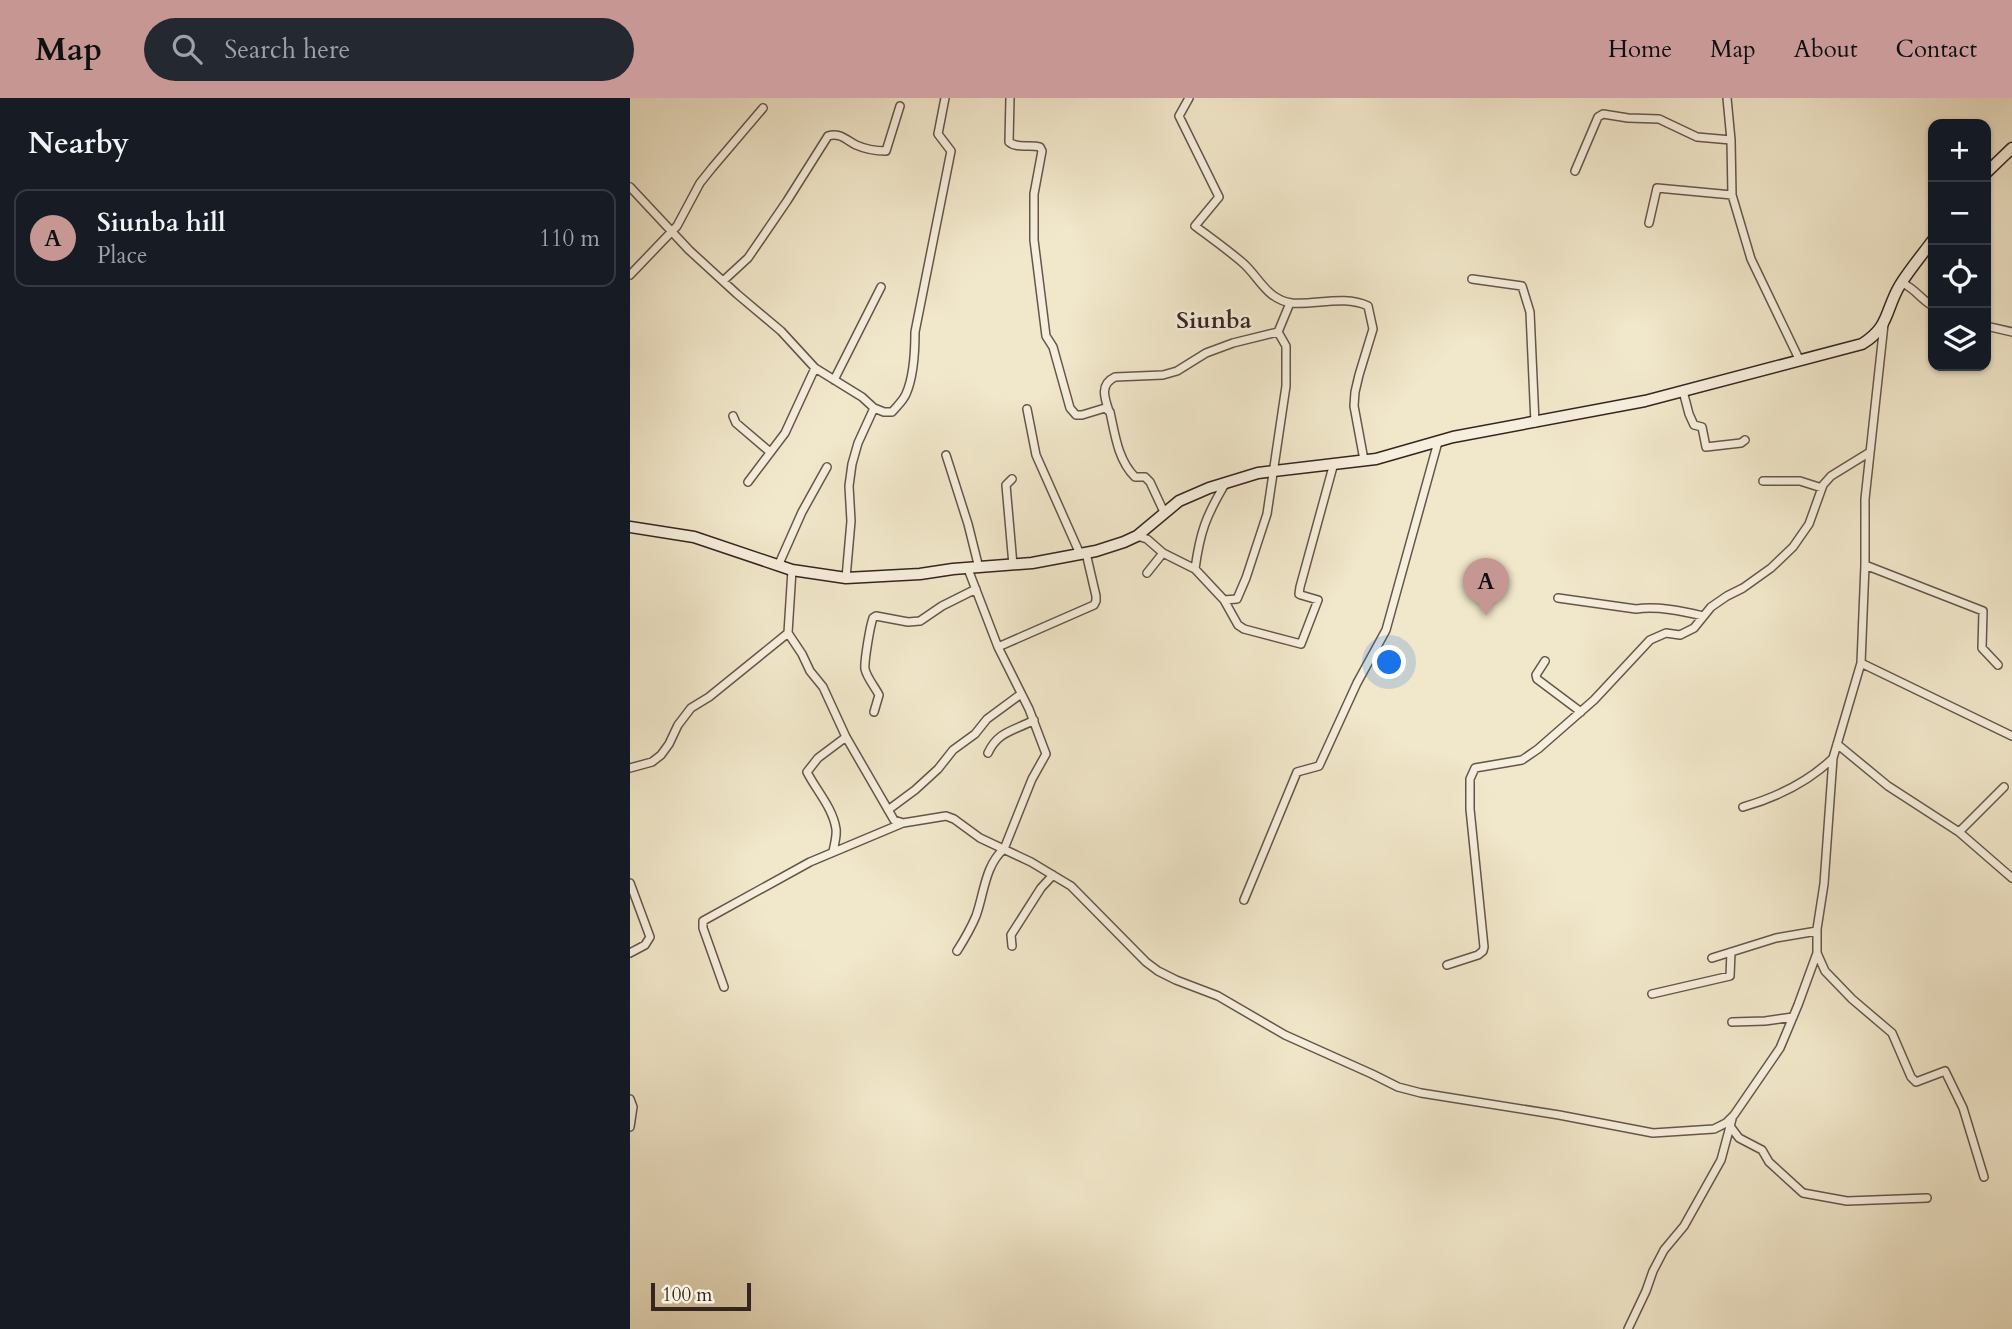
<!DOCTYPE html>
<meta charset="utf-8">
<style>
body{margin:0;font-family:Cardo,serif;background:#242831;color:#f1f3f6}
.controls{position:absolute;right:21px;top:21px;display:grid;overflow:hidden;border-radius:14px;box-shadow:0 2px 5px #0004}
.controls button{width:63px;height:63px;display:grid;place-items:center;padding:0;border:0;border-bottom:2px solid #363941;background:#171b24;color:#f1f3f6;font:35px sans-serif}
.scale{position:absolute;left:21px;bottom:18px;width:100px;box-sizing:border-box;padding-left:7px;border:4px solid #35251f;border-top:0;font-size:19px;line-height:24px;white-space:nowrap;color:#35251f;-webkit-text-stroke:5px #f6efdd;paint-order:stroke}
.you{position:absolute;left:760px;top:565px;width:24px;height:24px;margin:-18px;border:5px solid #fff;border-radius:50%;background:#1a73e8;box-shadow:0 0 0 10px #1a73e833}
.badge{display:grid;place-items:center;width:46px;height:46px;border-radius:50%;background:#c59692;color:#111;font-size:23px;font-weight:700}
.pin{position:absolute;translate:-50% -58px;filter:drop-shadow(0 2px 4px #0008)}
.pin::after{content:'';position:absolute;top:37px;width:24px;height:21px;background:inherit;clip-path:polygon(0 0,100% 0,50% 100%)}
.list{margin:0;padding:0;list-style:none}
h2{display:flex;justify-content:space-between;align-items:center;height:91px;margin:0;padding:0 28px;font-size:30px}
h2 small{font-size:23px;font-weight:400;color:#9ea1a6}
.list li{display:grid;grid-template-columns:46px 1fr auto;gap:21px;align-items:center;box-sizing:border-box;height:98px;margin:0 14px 14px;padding:0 14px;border:2px solid #363941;border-radius:14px}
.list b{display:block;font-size:26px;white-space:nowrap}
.list p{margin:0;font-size:23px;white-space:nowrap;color:#9ea1a6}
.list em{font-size:23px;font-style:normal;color:#9ea1a6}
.icon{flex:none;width:38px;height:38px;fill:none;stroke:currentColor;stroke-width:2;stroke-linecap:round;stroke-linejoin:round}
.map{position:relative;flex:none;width:1382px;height:1231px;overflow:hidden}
header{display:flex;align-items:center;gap:42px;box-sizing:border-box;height:98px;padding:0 35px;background:#c59692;color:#111}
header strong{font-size:33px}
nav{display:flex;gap:38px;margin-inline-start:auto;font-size:24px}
.search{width:490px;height:63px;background:#242831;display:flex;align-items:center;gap:18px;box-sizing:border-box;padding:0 24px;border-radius:38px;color:#9ea1a6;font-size:26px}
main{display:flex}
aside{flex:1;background:#171b24}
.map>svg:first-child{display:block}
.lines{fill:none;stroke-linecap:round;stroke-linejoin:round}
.street-casing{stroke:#64564a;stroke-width:10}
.secondary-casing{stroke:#35251f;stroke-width:13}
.street{stroke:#f6efdd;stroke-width:7}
.secondary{stroke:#f6efdd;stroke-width:10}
.labels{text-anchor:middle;stroke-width:5;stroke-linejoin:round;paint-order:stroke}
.quarter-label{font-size:24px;font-weight:bold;fill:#35251f;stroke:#f6efdd}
</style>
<header>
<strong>Map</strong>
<div class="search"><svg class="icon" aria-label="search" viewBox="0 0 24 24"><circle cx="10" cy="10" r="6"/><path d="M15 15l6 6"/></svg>Search here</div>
<nav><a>Home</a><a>Map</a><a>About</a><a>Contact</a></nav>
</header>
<main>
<aside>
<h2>Nearby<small></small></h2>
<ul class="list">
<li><span class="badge">A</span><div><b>Siunba hill</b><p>Place</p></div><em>110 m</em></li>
</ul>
</aside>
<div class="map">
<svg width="1382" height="1231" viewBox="0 0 1382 1231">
<rect width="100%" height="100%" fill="#f1e7ca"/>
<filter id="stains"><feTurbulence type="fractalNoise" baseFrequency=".00286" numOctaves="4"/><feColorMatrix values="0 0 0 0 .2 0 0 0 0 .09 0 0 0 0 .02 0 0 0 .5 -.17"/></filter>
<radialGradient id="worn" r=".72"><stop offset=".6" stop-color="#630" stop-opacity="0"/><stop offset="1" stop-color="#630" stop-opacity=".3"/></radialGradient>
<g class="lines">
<g class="street-casing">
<path id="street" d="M380,0L379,44C387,51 400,46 410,49L412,53L404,96V142L416,238L423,249L440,310L446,317H452L475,310L480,314C485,337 488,362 505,379H515L520,384L534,414
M559,0L549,18L589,99L565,128C581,140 598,152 613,165C629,179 637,202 662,205C686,207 715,197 738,208L743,231L729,277L725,294L724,308L734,362
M1097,0L1101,42L1102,97L1121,161L1170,263
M945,73L968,19L973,16L998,20L1029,21L1067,39L1101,42
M0,89L59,152L107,196L151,233L185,270L232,299L244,310
M1019,125L1027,90L1102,97
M0,177L47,128L70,85L82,70L133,10
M842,181L892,188L900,214L905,325
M93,183L118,160L157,103L198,38C210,34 216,42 226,47C235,51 246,53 256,53L270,8
M1272,185C1286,191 1290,201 1303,208
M1356,228L1382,234
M204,282L251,189
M1053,293L1059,316L1064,327L1072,329L1076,349L1111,345L1115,342
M397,311L406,357L450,456
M479,313C474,299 470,286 485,279L533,277L547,273L576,255L603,245L648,234
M103,318L106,325L140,354
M316,357L338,426L349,470
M382,381L376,387L383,467
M1133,383H1170L1192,390
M118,384L155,335L185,270
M507,438L517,441L533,455L517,475
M533,455L565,471L594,502L608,527L614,531L671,546L688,502L671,497L669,496L670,489L704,365
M1235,467L1353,513L1352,550L1368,567
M148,468L172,414L197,369
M565,471C570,434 576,418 595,386
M216,480L221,423L219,388L222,366L228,345L244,310L254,314H262C267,308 273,303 276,296C284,278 285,253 285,234L321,53L308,36L315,0
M928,500L1006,511C1028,508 1052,513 1073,518
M594,502L607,501L616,480L637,416L656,288V248L648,234L660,205
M158,535L172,556L180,573L193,589L216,639L264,722L273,725
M368,549L464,507L466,503V498L456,455
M915,563L906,577L907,581L951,614
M1231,565L1382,638
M244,614L249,597C245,589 237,580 235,571C234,564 240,528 243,520L246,518L278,524L290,523L312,508L346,491
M1207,646L1258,688L1329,734L1382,780
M358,655C368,633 384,633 404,622
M0,670L22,664L31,657L39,646L48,627L61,610L79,599L158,535L162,472
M1113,709C1144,700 1178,684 1202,661
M258,712L285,692L308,671L323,652L345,636L357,621L391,596
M1329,734L1374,689
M203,754C204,747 207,739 206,731C203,710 186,692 177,674L188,660L216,639
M0,785L20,839L15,847L0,855
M614,802L667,674L689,668L727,585L756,532L808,344
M382,848L381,837L411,790L423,777
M327,853C334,842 341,830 346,818C354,796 355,767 374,751L402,681L416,656L399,611L368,549L338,471
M1187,855L1195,873L1222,901L1262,935L1281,979L1286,984L1315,973L1333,1010L1354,1079
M1082,860L1146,840L1187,833
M817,867L848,857L853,853L854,849L840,711V681L845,670L892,662L908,651L964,602L1020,542L1036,535L1050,537L1064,530L1081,509L1097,498L1113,490L1141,470L1163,449L1179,426L1193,387L1201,378L1240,354
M94,889L73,830V823L180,764L273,725L316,718L324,721L350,740L401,764L441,788L516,864L528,873L546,882L588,898L655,937L742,976L768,989L791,995L929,1017L1023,1035L1084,1031L1096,1025L1104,1017L1150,950L1168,907L1187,855V831L1194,786L1203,660L1231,565L1235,467V401L1254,226
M1022,896L1100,878L1101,854
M1102,924L1135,923L1163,919
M0,1001L3,1009L0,1029
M1100,1028L1109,1040L1132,1052L1139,1064L1173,1095L1217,1103L1297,1100
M998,1231L1016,1193L1023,1173L1034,1152L1054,1128L1091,1062L1102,1021"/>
</g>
<g class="secondary-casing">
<path id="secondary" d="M1356,75L1382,50
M0,429L64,439L162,472L216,480L290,476L323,471L402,465L466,453L494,444L507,438L549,403L579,390L628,375L746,361L823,339L1015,303L1232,246C1260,229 1255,212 1270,187C1280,171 1292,157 1303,142"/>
</g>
<use href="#street" class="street"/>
<use href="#secondary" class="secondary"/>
</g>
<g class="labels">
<g class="quarter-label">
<text x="584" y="230">Siunba</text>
</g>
</g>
<rect width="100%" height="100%" filter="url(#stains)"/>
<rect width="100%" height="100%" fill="url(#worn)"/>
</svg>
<div class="controls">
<button>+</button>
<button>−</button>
<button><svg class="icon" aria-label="locate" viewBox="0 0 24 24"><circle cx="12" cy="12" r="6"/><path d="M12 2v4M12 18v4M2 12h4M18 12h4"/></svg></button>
<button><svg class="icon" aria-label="layers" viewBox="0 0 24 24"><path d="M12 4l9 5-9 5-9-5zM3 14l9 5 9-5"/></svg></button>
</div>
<div class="scale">100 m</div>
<div class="you"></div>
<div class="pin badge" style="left:856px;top:518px">A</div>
</div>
</main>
